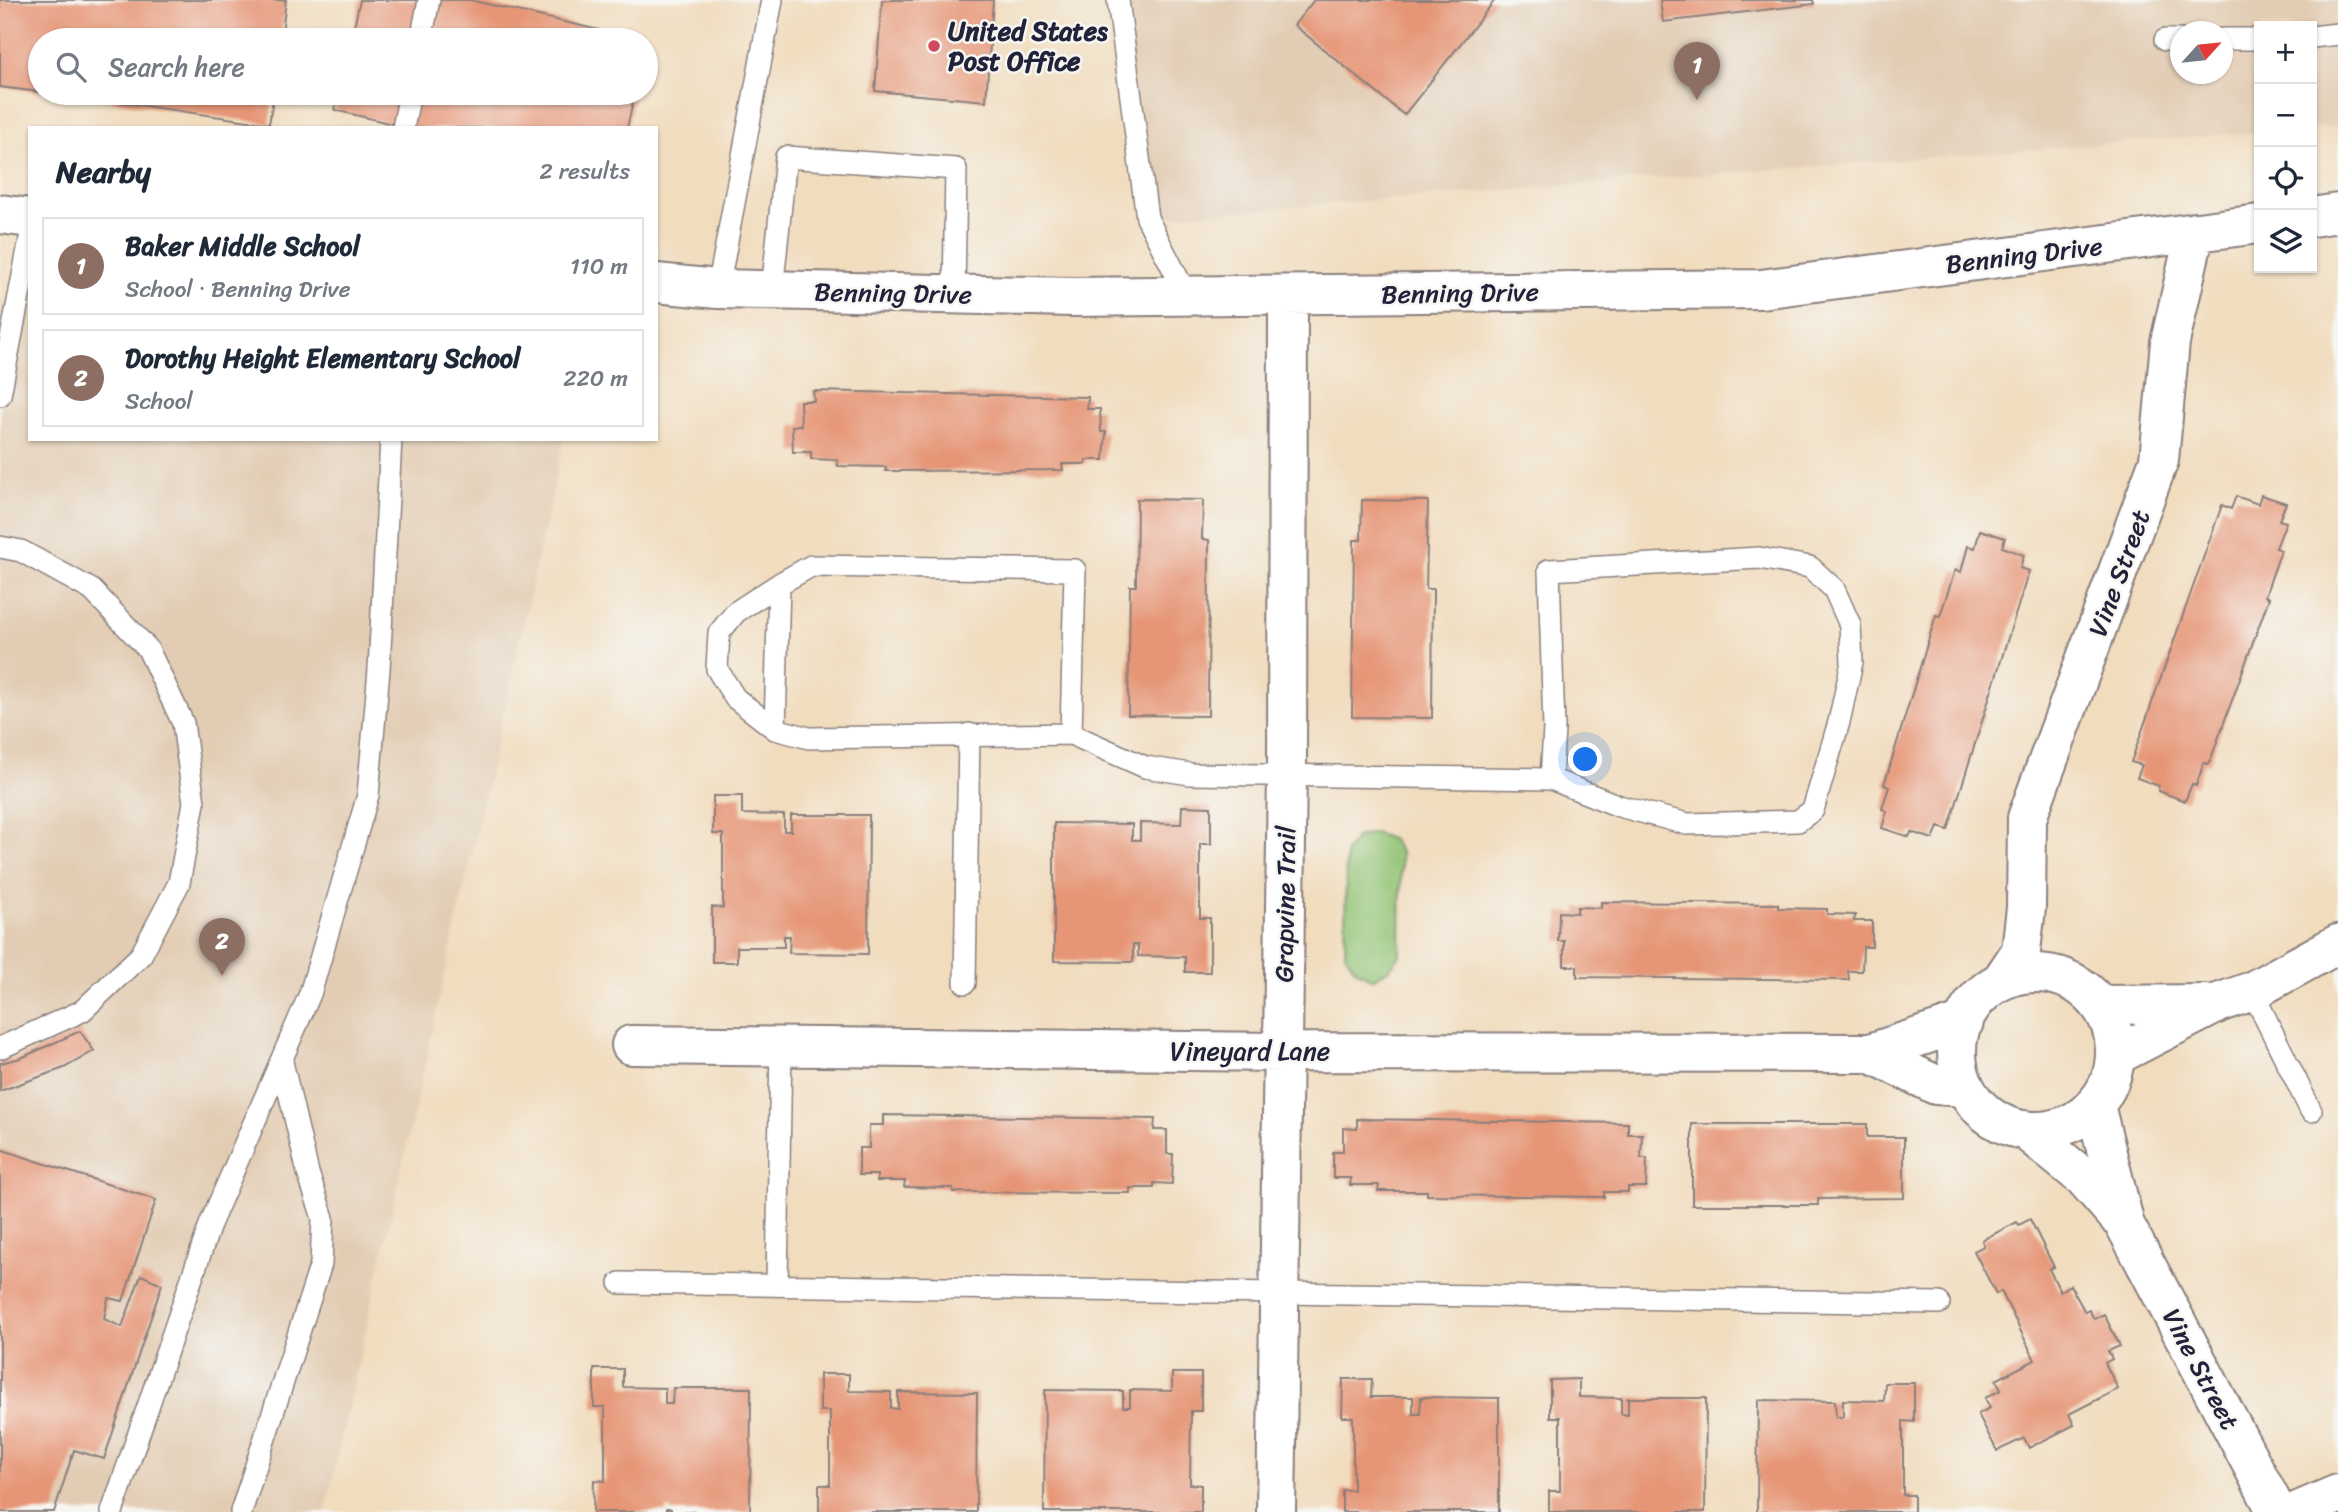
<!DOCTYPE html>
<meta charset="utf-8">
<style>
body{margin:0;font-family:Sriracha,sans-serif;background:#f2f2f3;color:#1f2937}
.controls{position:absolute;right:21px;top:21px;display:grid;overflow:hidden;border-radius:0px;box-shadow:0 2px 5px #0004}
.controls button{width:63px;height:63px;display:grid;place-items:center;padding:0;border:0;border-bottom:2px solid #e0e1e3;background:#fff;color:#1f2937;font:35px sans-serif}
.compass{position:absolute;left:2170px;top:21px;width:63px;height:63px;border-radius:50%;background:#fff;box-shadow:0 2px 5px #0004;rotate:63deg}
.you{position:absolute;left:1586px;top:760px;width:24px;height:24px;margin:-18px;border:5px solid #fff;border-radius:50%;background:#1a73e8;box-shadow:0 0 0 10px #1a73e833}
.badge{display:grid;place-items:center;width:46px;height:46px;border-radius:50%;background:#db2777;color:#fff;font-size:23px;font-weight:700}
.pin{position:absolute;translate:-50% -58px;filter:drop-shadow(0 2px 4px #0008)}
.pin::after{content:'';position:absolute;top:37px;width:24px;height:21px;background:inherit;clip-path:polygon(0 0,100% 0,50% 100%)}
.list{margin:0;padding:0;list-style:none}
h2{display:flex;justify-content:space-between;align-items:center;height:91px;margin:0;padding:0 28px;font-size:30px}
h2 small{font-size:23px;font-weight:400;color:#747a83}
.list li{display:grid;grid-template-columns:46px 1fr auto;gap:21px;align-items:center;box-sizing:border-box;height:98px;margin:0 14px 14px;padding:0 14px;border:2px solid #e0e1e3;border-radius:0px}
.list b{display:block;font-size:26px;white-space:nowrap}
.list p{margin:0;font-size:23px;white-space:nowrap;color:#747a83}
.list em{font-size:23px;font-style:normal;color:#747a83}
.icon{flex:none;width:38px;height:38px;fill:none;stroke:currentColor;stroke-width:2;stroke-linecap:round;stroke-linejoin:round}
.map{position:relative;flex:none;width:2338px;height:1512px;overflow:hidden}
.search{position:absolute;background:#fff;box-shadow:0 2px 5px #0004;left:28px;top:28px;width:630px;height:77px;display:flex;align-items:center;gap:18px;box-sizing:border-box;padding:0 24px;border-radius:38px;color:#747a83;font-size:26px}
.panel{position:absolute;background:#fff;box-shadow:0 2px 5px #0004;left:28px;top:126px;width:630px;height:315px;border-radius:0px}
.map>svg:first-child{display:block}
.built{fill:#e2ccb3;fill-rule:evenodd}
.green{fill:#91c272;stroke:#5a7256;stroke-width:2}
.building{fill:#e69576}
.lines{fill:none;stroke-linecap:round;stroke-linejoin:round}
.lane-casing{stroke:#8a7f7c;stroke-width:24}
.street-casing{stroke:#8a7f7c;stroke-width:42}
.lane{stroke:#fff;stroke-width:21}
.street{stroke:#fff;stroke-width:38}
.poi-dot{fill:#d1495b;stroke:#f6f6f2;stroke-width:2.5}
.labels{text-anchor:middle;stroke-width:5;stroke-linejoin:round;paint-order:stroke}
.poi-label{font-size:26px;font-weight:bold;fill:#22223b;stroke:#f6f6f2;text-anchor:start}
.street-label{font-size:26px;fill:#22223b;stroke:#f6f6f2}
</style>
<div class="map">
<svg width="2338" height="1512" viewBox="0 0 2338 1512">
<rect width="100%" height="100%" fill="#f6f6f2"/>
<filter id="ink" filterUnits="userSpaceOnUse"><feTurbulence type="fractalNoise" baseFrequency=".0143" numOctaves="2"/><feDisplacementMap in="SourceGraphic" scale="14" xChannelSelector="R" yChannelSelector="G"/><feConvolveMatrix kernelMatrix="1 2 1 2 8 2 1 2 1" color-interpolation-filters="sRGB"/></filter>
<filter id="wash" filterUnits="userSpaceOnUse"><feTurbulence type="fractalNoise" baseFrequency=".00686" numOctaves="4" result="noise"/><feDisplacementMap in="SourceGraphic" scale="28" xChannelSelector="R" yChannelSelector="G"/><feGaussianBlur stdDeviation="1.57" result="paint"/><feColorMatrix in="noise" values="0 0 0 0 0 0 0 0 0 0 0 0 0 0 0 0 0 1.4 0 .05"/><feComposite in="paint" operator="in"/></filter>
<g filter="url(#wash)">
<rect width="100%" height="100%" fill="#f1dcbd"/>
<path class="built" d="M1123,0H2338V126L2312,128V26H2259V132L1147,218ZM2180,32H2222V74H2180Z
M0,303L30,307V439H564L325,1512H0Z"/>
<path class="green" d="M1374,833L1391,839L1401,853L1400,955L1388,970L1372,979L1355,969L1345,954L1346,852L1357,837Z"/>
<g id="blocks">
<path class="building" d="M0,0H286L281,40H40V92L0,87Z
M360,0H470L599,30L596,40H351Z
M882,0H993L986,101L875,91Z
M1314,0H1495L1404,115L1294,25Z
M1660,0H1813L1814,4L1663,22Z
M55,93H274L269,124Z
M339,93H611L634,98L627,128H409L335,110Z
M813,391L1088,397L1087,409H1100L1101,432H1106L1104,460H1086V464H1062L1063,470L885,471L886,467L838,466L837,460L811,459V452H793L792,426L801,425L800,401H814Z
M2261,495L2286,503L2279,520L2286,522L2276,548L2281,550L2265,596L2269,598L2209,764L2204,763L2196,786L2192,784L2185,801L2158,791L2159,786L2137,778L2142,765L2131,762L2222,505L2231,509L2236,496L2258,504Z
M1137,499L1203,500L1202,539L1209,540L1208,716L1128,715L1130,586H1136Z
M1362,500L1428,501L1426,589H1433L1432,718L1352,717L1354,540H1361Z
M1980,530L2005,538L2002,547L2024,555L2020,568L2029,571L1948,830L1938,827L1933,839L1911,832L1909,837L1882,828L1887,811L1882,809L1889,787L1884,785L1936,615L1940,616L1955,570L1961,572L1968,546L1975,548Z
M713,796H742V814L784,815V831H791V815H869L868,954L789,953L790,936H784V947H737V962H712V907L723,908V834H713Z
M1182,806L1211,807V844H1200V918H1210V972H1185V957L1138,956V945H1133V962L1054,961V823L1132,824V840H1140V823L1181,824Z
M1601,902L1778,904V908L1827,909V914L1855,915L1854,921H1872V947H1863L1862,971H1848L1849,980L1577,977V966H1564V941H1558L1559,912L1577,913V907L1601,908Z
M80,1031L94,1051L64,1068L0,1091V1063L21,1058Z
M883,1115L1155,1119L1154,1130H1167V1154H1173L1172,1184L1154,1183V1188H1130V1193L953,1192V1188L904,1187L905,1181H877V1175H859V1148H869V1125H883Z
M1357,1119L1628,1123V1134H1642L1641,1158H1647L1646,1187H1628V1192H1604V1197L1427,1195V1191H1378L1379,1185H1350L1351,1178H1333V1152H1343V1128L1357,1129Z
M1692,1124H1867V1137H1904V1198L1818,1199V1205H1692Z
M0,1149L156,1200L123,1301L108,1298L104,1319L122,1327L141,1275L162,1284L104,1459L74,1450L54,1512H0Z
M2030,1219L2054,1267L2049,1269L2060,1291L2070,1285L2085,1312L2089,1310L2094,1319L2104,1314L2120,1346L2108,1351L2112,1359L2105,1363L2118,1389L2069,1414L2074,1425L2029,1448L2024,1438L1997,1451L1978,1414L1990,1408L1985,1398L2001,1390L1996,1380L2035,1360L2001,1291L1996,1294L1974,1251L1984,1246L1982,1240L2017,1222L2019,1225Z
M594,1369H623V1387L665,1388V1404H672L673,1388H751L750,1512H671V1509H666V1512H593L594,1480L605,1481V1407H594Z
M1172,1373H1201V1411H1191L1190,1484L1201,1485V1512H1044L1045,1390L1123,1391V1407H1130V1390L1172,1391Z
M820,1374H849V1391L891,1392V1408L898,1409V1392L977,1393L976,1512H819V1485H830V1411H820Z
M1343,1379H1372L1371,1397H1413V1414H1420L1421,1397L1499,1398V1512H1342V1490H1353V1417H1342Z
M1579,1379V1397L1621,1398V1414L1628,1415V1398H1706L1705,1512H1549V1491H1560V1417H1550V1380Z
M1885,1383H1914V1422L1903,1421V1495H1914V1512H1757L1758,1400L1835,1401L1836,1417H1843V1400L1884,1401Z"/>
</g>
</g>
<g filter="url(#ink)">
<use href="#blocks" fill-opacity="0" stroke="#8a7f7c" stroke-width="2"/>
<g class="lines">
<g class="lane-casing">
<path id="lane" d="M1118,0L1147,218L1187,296
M2312,37L2338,34
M2222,39H2259
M421,40L429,0
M2165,40H2180
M403,128L410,93
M718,289L772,0
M772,291L786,157L956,169L954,295
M0,395L30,239
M0,547L21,551L92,590L148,649L183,723L194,803L179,883L141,955L82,1011L0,1048
M779,584L736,612L719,633L717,669L735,698L775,729L809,738L1071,734L1145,767L1190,774L1551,779L1619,806L1687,824L1798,821L1813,810L1839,722L1852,662L1850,625L1834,589L1810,567L1759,558L1549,570L1554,729L1551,779
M775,729L779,584L811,566L1075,570L1071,734
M965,983L969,734
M2252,991L2311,1111
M620,1283L1939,1303
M777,1285L781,1046
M112,1512L211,1222L310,994L368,795L379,669L391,439
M241,1512L321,1264L323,1218L308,1173L282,1062"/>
</g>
<g class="street-casing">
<path id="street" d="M0,214L30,218
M2312,217L2338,213
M656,283L718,289L1073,297L1761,289L2259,224
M1957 1052a79 79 0 1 1 158 0a79 79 0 1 1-158 0Z
M2001,981L2021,951L2026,908L2027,818L2159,460L2170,342L2195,232
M2100,1005L2205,1004
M631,1045L1282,1052L1870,1053L1964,1022
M1870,1053L1936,1085L1965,1087
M2115,1056L2218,1003L2252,991L2338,944
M2095,1105L2125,1225L2277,1512
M2025,1130L2084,1178L2119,1218
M1276,1512L1287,774L1288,297
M2296,1512L2338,1494"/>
</g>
<use href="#lane" class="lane"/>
<use href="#street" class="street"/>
</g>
</g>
<circle class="poi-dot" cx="934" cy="46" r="7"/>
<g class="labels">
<g class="poi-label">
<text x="948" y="40">United States<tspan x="948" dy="30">Post Office</tspan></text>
</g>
<g class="street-label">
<text transform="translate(2024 255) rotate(-7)" y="9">Benning Drive</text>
<text transform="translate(893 293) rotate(1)" y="9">Benning Drive</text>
<text transform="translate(1460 293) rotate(-1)" y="9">Benning Drive</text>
<text transform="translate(2119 573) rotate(-70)" y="9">Vine Street</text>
<text transform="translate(1285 904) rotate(-89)" y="9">Grapvine Trail</text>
<text x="1250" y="1060">Vineyard Lane</text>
<text transform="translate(2201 1369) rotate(62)" y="9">Vine Street</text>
</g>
</g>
</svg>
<div class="controls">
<button>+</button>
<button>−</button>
<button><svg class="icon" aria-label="locate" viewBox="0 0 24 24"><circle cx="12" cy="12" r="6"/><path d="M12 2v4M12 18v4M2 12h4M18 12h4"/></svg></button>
<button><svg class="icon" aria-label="layers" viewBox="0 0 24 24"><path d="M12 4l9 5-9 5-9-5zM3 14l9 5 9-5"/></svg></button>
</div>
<svg class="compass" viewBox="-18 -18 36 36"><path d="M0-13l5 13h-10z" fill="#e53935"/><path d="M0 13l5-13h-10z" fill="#747a83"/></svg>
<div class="you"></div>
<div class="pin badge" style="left:1697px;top:100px;background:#8d6e63">1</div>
<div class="pin badge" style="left:222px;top:976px;background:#8d6e63">2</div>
<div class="search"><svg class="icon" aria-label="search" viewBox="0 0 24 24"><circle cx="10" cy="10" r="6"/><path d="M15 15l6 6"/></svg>Search here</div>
<section class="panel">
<h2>Nearby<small>2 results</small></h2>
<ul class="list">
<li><span class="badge" style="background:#8d6e63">1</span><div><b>Baker Middle School</b><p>School · Benning Drive</p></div><em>110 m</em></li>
<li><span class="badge" style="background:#8d6e63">2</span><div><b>Dorothy Height Elementary School</b><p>School</p></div><em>220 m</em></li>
</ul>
</section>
</div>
